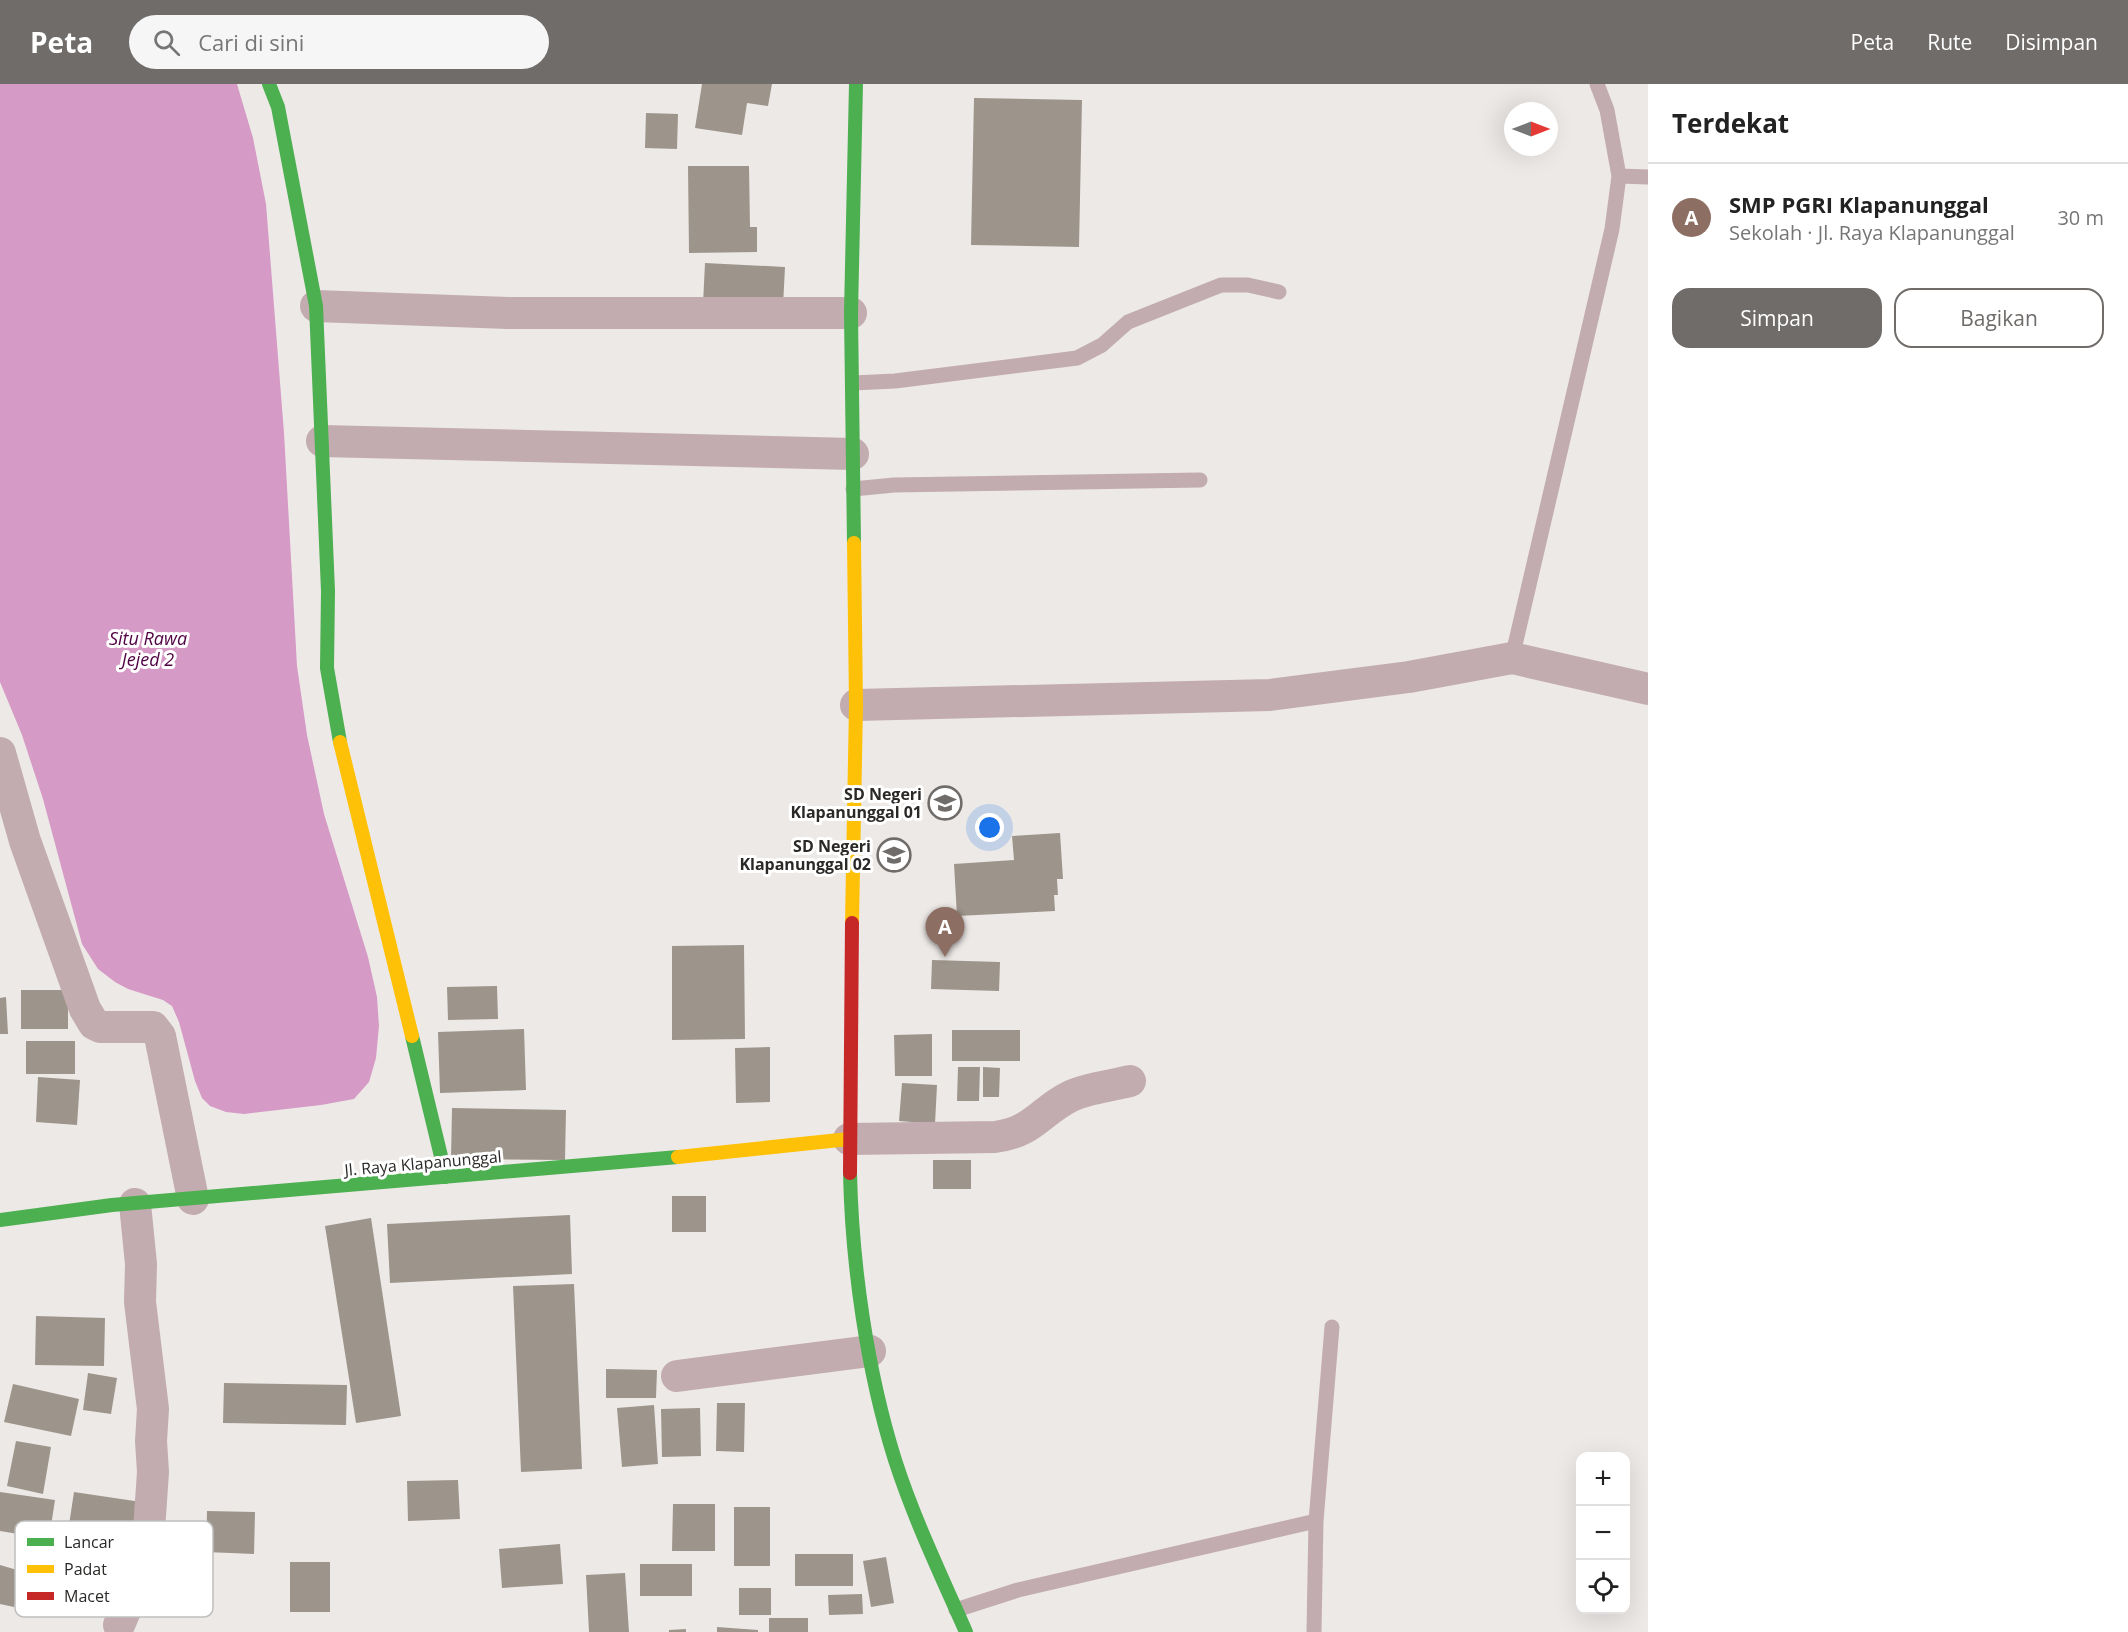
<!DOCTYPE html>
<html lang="id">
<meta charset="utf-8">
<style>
body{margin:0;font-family:"Open Sans",sans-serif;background:#f6f6f6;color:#222}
.controls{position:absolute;right:18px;bottom:18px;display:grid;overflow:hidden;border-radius:12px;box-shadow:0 6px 24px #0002}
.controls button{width:54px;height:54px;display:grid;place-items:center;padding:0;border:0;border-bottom:2px solid #e0e0e0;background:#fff;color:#222;font:30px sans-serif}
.compass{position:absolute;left:1504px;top:18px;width:54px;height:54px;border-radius:50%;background:#fff;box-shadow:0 6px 24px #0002;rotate:90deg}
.you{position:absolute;left:990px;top:744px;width:21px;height:21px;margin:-15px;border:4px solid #fff;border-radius:50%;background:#1a73e8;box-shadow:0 0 0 9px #1a73e833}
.badge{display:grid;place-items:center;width:39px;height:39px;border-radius:50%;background:#6f6c6a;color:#fff;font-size:20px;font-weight:700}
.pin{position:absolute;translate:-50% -50px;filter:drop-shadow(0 2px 3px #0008)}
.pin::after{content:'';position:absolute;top:32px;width:21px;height:18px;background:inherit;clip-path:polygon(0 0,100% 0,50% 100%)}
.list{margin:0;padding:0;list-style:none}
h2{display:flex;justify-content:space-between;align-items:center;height:78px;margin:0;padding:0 24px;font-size:26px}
h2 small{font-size:20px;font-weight:400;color:#767676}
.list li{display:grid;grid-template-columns:39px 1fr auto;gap:18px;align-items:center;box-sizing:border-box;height:108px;padding:0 24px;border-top:2px solid #e0e0e0}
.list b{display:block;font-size:22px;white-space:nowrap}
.list p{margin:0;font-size:20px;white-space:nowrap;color:#767676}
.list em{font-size:20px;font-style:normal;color:#767676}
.actions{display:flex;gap:12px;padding:18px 24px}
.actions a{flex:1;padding:14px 0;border:2px solid #6f6c6a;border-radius:18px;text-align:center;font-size:21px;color:#6f6c6a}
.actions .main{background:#6f6c6a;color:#fff}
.icon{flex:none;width:33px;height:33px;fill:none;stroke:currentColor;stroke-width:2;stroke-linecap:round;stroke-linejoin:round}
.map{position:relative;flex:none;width:1648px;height:1548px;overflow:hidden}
header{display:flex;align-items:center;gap:36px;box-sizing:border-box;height:84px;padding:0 30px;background:#6f6c6a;color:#fff}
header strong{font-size:28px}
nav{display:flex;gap:33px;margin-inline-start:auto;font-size:21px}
.search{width:420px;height:54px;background:#f6f6f6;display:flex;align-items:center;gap:15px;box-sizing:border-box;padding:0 21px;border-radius:33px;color:#767676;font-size:22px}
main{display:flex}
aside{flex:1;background:#fff}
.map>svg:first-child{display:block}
.water{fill:#d59ac5}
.building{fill:#9d958b}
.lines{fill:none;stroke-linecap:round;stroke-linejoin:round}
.lane{stroke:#c2acaf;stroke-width:15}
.street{stroke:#c2acaf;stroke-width:32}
.fast{stroke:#4caf50;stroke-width:14}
.slow{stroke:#ffc107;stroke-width:14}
.jam{stroke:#c62828;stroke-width:14}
.labels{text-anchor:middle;stroke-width:6;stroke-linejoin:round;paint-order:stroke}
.poi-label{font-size:16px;font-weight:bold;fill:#2b2927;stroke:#fff;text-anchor:end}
.street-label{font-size:16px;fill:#2b2927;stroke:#fff}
.water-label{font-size:18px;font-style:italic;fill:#500243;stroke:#fff}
.key{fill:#fff;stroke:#bfbfbe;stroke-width:1.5}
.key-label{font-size:16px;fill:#2b2927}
</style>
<header>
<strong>Peta</strong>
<div class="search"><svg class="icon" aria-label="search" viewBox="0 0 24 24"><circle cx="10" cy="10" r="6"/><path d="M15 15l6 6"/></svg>Cari di sini</div>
<nav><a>Peta</a><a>Rute</a><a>Disimpan</a></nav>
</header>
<main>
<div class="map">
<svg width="1648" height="1548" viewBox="0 0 1648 1548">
<rect width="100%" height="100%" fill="#ede9e7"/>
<path class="water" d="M0,0H237L253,54L266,120L284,349L297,582L307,651L324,730L368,873L377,913L379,942L376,974L369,998L354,1015L321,1021L244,1030L226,1028L210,1022L202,1014L195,997L179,938L172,922L163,916L128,905L115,898L98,885L82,860L43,715L22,651L0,598Z"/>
<path class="building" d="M702,0H772L768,22L747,19L742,51L695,44Z
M974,14L1082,16L1079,163L971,161Z
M646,29L678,30L677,65L645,64Z
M688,82H749L750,143H757V168L689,169Z
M705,179L785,183L783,222L703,220Z
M1060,749L1063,795H1057L1058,811H1054L1055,827L957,832L954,780L1014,776L1012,752Z
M744,861L745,955L672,956V862Z
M932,876L1000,878L999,907L931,905Z
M497,902L498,935L448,936L447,903Z
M21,906H68V945H21Z
M6,913L8,950H0V914Z
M524,945L526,1006L440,1009L438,948Z
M952,946H1020V977H952Z
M932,950V992H895L894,951Z
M26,957H75V990H26Z
M770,963V1018L736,1019L735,964Z
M958,983H980L979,1017H957Z
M983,983L1000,984L999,1013H983Z
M38,993L80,996L77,1041L36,1038Z
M902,999L937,1001L935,1040L899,1037Z
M452,1024L566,1026L565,1076L451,1075Z
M933,1076H971V1105H933Z
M672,1112H706V1148H672Z
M570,1131L572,1190L390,1199L387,1140Z
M371,1134L401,1332L356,1339L325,1142Z
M574,1200L582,1385L521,1388L513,1202Z
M36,1232L105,1234L104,1282L35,1281Z
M606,1285L657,1286L656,1314H606Z
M88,1289L117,1294L111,1330L83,1326Z
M224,1299L347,1301L346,1341L223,1339Z
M13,1300L79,1315L71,1352L4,1338Z
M717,1319H745L744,1368L716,1367Z
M654,1321L658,1380L622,1383L617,1324Z
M700,1324L701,1372L662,1373L661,1325Z
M16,1357L51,1363L43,1410L7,1402Z
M458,1396L460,1435L408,1437L407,1397Z
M0,1408L55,1416L49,1455L0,1447Z
M74,1408L148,1419L139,1478L65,1467Z
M673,1420H715V1467H672Z
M734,1423H770V1482H734Z
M207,1427L255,1428L254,1470L206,1468Z
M560,1460L563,1500L502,1504L499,1465Z
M795,1470H853V1502H795Z
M886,1473L894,1519L871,1523L863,1477Z
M290,1478H330V1528H290Z
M640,1480H692V1512H640Z
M0,1481L24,1488L14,1523L0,1520Z
M625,1489L629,1548H589L586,1491Z
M739,1504H771V1531H739Z
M862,1510L863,1530L829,1531L828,1511Z
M769,1534H808V1548H769Z
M717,1543L758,1546V1548H717Z
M686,1545V1548H669V1546Z"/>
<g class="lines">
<path class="lane" d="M1619,92L1648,93
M853,299L895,297L1077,274L1102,261L1128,238L1221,201H1248L1279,208
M853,405L894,401L1200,396
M1512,574L1612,145L1619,92L1607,26L1597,0
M956,1526L1018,1506L1316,1437
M1314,1548L1316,1437L1332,1243"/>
<path class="street" d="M316,222L508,229H851
M322,357L853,370
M856,621L1270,611L1409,593L1512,574L1648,605
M0,669L25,757L85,925L94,940L100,943H153L160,952L193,1115
M849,1055L995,1053C1034,1048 1040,1027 1071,1012C1088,1004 1111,1002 1130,997
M677,1292L870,1267
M119,1541L147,1475L153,1388L151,1357L153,1325L140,1218L141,1180L135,1120"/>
<path class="fast" d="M269,0L278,23L316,222L328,507L327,584L340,658
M854,459L851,229L856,0
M412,952L446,1093
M850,1089C852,1181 867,1287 895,1376C914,1435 941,1491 966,1548
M0,1136L112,1121L678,1073"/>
<path class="slow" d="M340,658L412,952
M852,839L856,621L854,459
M678,1073L849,1055"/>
<path class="jam" d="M850,1089L852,839"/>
</g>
<defs>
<g id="school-ring" transform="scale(1.725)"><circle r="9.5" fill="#fff" stroke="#6f6c6a" stroke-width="1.5"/><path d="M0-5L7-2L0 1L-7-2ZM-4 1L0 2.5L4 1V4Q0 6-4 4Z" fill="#6f6c6a"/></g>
</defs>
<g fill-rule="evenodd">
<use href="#school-ring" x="945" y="719"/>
<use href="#school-ring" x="894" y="771"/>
</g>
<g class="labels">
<g class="poi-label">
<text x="922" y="716">SD Negeri<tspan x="922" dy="18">Klapanunggal 01</tspan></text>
<text x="871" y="768">SD Negeri<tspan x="871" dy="18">Klapanunggal 02</tspan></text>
</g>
<g class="street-label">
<text transform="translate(423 1079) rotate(-5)" y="6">Jl. Raya Klapanunggal</text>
</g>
<g class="water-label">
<text x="148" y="561">Situ Rawa<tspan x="148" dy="21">Jejed 2</tspan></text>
</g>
</g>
<rect x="15" y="1437" width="198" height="96" rx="9" class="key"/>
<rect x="27" y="1454" width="27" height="8" fill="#4caf50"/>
<rect x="27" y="1481" width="27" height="8" fill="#ffc107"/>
<rect x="27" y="1508" width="27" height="8" fill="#c62828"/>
<g class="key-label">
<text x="64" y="1464">Lancar</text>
<text x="64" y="1491">Padat</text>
<text x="64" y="1518">Macet</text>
</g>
</svg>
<div class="controls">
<button>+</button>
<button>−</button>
<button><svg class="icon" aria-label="locate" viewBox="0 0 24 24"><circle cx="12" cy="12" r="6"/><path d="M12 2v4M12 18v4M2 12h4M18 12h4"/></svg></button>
</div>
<svg class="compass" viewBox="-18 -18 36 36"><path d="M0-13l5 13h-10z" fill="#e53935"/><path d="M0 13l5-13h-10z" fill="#767676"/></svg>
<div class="you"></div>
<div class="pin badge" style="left:945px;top:873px;background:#8d6e63">A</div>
</div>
<aside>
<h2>Terdekat<small></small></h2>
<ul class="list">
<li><span class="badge" style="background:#8d6e63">A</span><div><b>SMP PGRI Klapanunggal</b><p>Sekolah · Jl. Raya Klapanunggal</p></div><em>30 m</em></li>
</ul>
<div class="actions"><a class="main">Simpan</a><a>Bagikan</a></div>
</aside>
</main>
